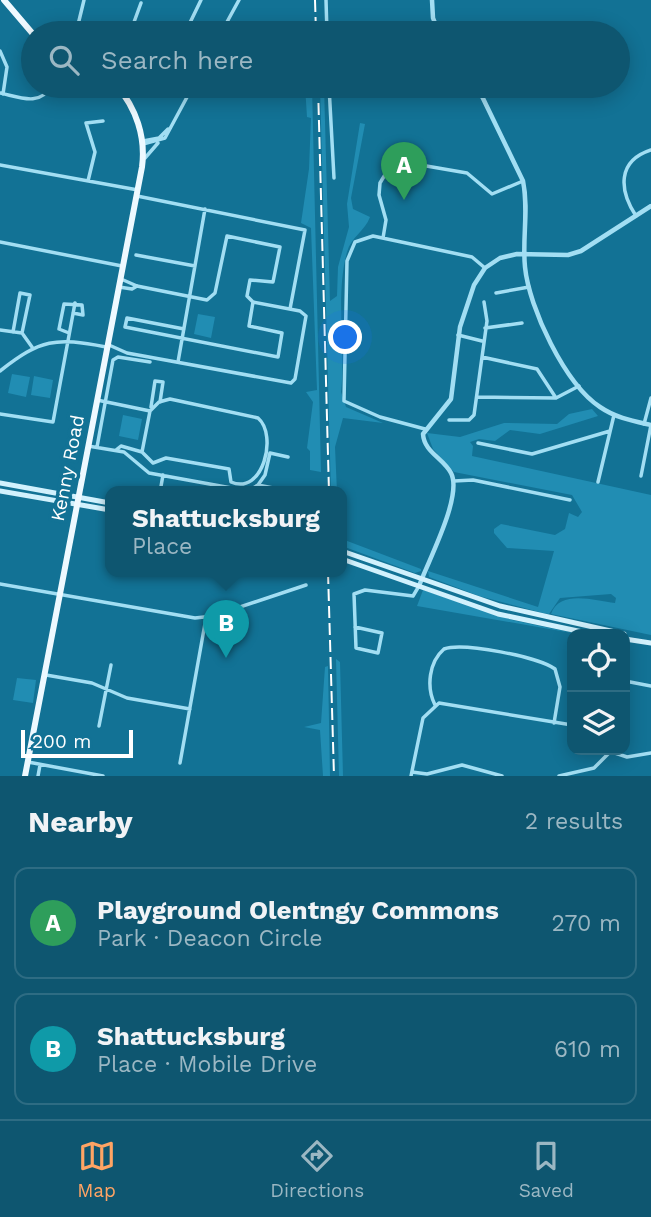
<!DOCTYPE html>
<meta charset="utf-8">
<style>
body{margin:0;font-family:"Work Sans",sans-serif;background:#1c5f78;color:#f1f3f6}
.controls{position:absolute;right:21px;bottom:21px;display:grid;overflow:hidden;border-radius:14px;box-shadow:0 4px 18px #0003}
.controls button{width:63px;height:63px;display:grid;place-items:center;padding:0;border:0;border-bottom:2px solid #2e6c83;background:#0e5670;color:#f1f3f6;font:35px sans-serif}
.scale{position:absolute;left:21px;bottom:18px;width:112px;box-sizing:border-box;padding-left:7px;border:4px solid #fff;border-top:0;font-size:19px;line-height:24px;white-space:nowrap;color:#fff;-webkit-text-stroke:5px #127295;paint-order:stroke}
.you{position:absolute;left:346px;top:338px;width:24px;height:24px;margin:-18px;border:5px solid #fff;border-radius:50%;background:#1a73e8;box-shadow:0 0 0 10px #1a73e833}
.badge{display:grid;place-items:center;width:46px;height:46px;border-radius:50%;background:#ffa464;color:#fff;font-size:23px;font-weight:700}
.pin{position:absolute;translate:-50% -58px;filter:drop-shadow(0 2px 4px #0008)}
.pin::after{content:'';position:absolute;top:37px;width:24px;height:21px;background:inherit;clip-path:polygon(0 0,100% 0,50% 100%)}
.popup{position:absolute;left:105px;top:486px;width:242px;height:91px;box-sizing:border-box;display:grid;place-content:center;border-radius:14px;background:#0e5670;filter:drop-shadow(0 2px 5px #0005);font-size:23px;white-space:nowrap;color:#9bb7c3}
.popup b{font-size:26px;color:#f1f3f6}
.popup::after{content:'';position:absolute;left:50%;top:100%;margin-left:-14px;border:14px solid transparent;border-top-color:#0e5670}
.list{margin:0;padding:0;list-style:none}
h2{display:flex;justify-content:space-between;align-items:center;height:91px;margin:0;padding:0 28px;font-size:30px}
h2 small{font-size:23px;font-weight:400;color:#9bb7c3}
.list li{display:grid;grid-template-columns:46px 1fr auto;gap:21px;align-items:center;box-sizing:border-box;height:112px;margin:0 14px 14px;padding:0 14px;border:2px solid #2e6c83;border-radius:14px}
.list b{display:block;font-size:26px;white-space:nowrap}
.list p{margin:0;font-size:23px;white-space:nowrap;color:#9bb7c3}
.list em{font-size:23px;font-style:normal;color:#9bb7c3}
.icon{flex:none;width:38px;height:38px;fill:none;stroke:currentColor;stroke-width:2;stroke-linecap:round;stroke-linejoin:round}
.map{position:relative;flex:none;width:651px;height:776px;overflow:hidden}
.search{position:absolute;background:#0e5670;box-shadow:0 4px 18px #0003;left:21px;right:21px;top:21px;height:77px;display:flex;align-items:center;gap:18px;box-sizing:border-box;padding:0 24px;border-radius:38px;color:#9bb7c3;font-size:26px}
.sheet{height:343px;background:#0e5670}
nav{display:flex;justify-content:space-around;align-items:center;box-sizing:border-box;height:98px;border-top:2px solid #2e6c83;background:#0e5670;font-size:19px;color:#9bb7c3}
nav a{display:grid;justify-items:center;gap:4px}
nav .on{color:#ffa464}
.map>svg:first-child{display:block}
.green{fill:#218db3}
.lines{fill:none;stroke-linecap:round;stroke-linejoin:round}
.minor{stroke:#a2def3;stroke-width:3.5}
.tertiary{stroke:#a2def3;stroke-width:4.5}
.secondary{stroke:#d1f1fd;stroke-width:5}
.primary{stroke:#eef9ff;stroke-width:6}
.rail{stroke:#fff;stroke-width:2;stroke-dasharray:12 5;stroke-linecap:butt}
.labels{text-anchor:middle;stroke-width:7;stroke-linejoin:round;paint-order:stroke}
.street-label{font-size:19px;fill:#fff;stroke:#127295}
</style>
<div class="map">
<svg width="651" height="776" viewBox="0 0 651 776">
<rect width="100%" height="100%" fill="#127295"/>
<path class="green" d="M305,86H312L321,472L310,470V451L307,448L313,402L306,392L317,390L311,228L301,223L309,169L311,118L307,117Z
M320,86H324L330,301L337,296L338,267L349,227L347,204L360,123L365,124L351,198L353,209L370,217C365,231 351,237 347,252C335,296 346,347 341,392L346,407L383,423L343,418L335,447L337,492H331Z
M198,314L215,317L211,338L194,334Z
M12,374L30,377L26,397L8,393Z
M34,376L53,380L50,398L31,395Z
M592,409L598,416L540,434L510,430L495,441L479,439L470,442L473,446L472,456L651,495V635L551,614C560,589 595,601 615,603L616,598L611,594L560,598L549,614L543,613L479,596L429,577L428,571L538,607L554,551L507,548L494,533V529L501,524L555,535L565,529L569,513L578,517L582,512L572,495L454,472L433,449L427,433L460,437L504,423L557,424L569,414Z
M123,415L142,419L138,440L119,436Z
M342,539L421,569V571L415,573L342,546Z
M423,590L512,620L578,634L417,606Z
M336,659L340,662L343,776H339Z
M328,666L330,776H323L320,730L304,727L321,723L325,667Z
M17,678L36,680L33,703L13,700Z"/>
<g class="lines">
<path class="minor" d="M326,0L327,33
M223,30L242,33
M76,33L84,0
M130,33L141,3
M185,33L201,0
M221,33L239,0
M0,51L7,67L3,94
M243,86L283,93L284,86
M329,86L334,178
M0,93C19,97 40,107 51,86
M143,141L159,138L168,129
M143,144L165,138L193,86
M145,158L158,143
M0,165L138,190
M88,181L95,152L86,123L103,121
M137,196L305,230L290,309
M636,216C619,190 617,161 651,150
M383,238L386,220L379,195L380,183L386,173L399,165L409,163L467,173L492,194L523,181
M0,242L122,266
M136,255L195,266
M121,279L137,286L207,300L215,293L227,236L280,247L273,282L250,280L247,296L253,302
M119,287L132,289L137,286
M496,293L529,287
M485,328L522,323
M184,329L127,318L125,327L278,357L282,333L249,326L253,302
M0,330L22,333L32,347
M13,332L20,293L30,295L22,333
M69,333L59,329L64,304L82,305L83,315L73,313
M458,335L482,341
M109,345L127,353L291,383L295,379L306,316L300,311L253,302
M482,357L537,369L556,398
M178,362L205,209
M0,371C41,339 55,337 106,347
M478,397L556,398L579,386
M97,400L150,411
M151,407L155,381L163,382L160,402
M0,414L53,422L75,303
M449,420H469L474,415L487,321L484,302
M644,424L651,398
M425,429L380,417L344,401L347,261L355,242L373,236L472,257L485,268
M478,443L532,454L610,431
M88,446L124,452L149,473L248,491L258,485L293,492
M97,447L113,360L118,357L150,362
M116,450L121,446L142,452L153,463L166,458L229,469L231,482C263,496 278,435 258,418L170,399L159,402L150,411
M142,452L150,411
M641,476L651,425
M454,481L473,480L570,500
M598,482L614,415
M258,485L265,475L270,453L288,457
M160,492L163,475
M0,584L195,618L213,616L306,585
M355,627L382,633L378,653L356,648L354,594L365,590L413,596L419,586
M625,650L627,638
M46,675L92,683L127,698L190,709
M625,681L651,686
M435,705C426,687 429,662 444,649C463,642 539,657 555,669L560,687L554,723
M99,726L111,665
M606,750L627,757L651,753
M28,762L103,776
M180,763L206,618
M412,772L427,774L462,765L502,776
M38,776L40,765
M411,776L423,718L439,703L572,725
M559,776L594,768L610,752"/>
<path class="tertiary" d="M432,0L433,18L439,33
M477,86L523,181C529,210 522,238 525,267C529,308 565,384 600,407C616,418 633,421 651,425
M419,586C428,561 463,496 451,473C443,458 424,452 423,434L451,399L460,327L474,285L485,268L500,258L517,254L568,255L581,251L651,206"/>
<path class="secondary" d="M0,483L110,503
M0,491L110,510
M342,551L500,606L624,634
M342,559L498,614L592,634
M625,639L651,643"/>
<path class="primary" d="M4,0L33,34
M25,776L142,167C146,137 136,108 117,86"/>
<path class="rail" d="M315,0L316,33
M318,86L329,492
M328,572L334,776"/>
</g>
<g class="labels">
<g class="street-label">
<text transform="translate(67 468) rotate(-79)" y="7">Kenny Road</text>
</g>
</g>
</svg>
<div class="controls">
<button><svg class="icon" aria-label="locate" viewBox="0 0 24 24"><circle cx="12" cy="12" r="6"/><path d="M12 2v4M12 18v4M2 12h4M18 12h4"/></svg></button>
<button><svg class="icon" aria-label="layers" viewBox="0 0 24 24"><path d="M12 4l9 5-9 5-9-5zM3 14l9 5 9-5"/></svg></button>
</div>
<div class="scale">200 m</div>
<div class="you"></div>
<div class="pin badge" style="left:404px;top:200px;background:#2e9e5b">A</div>
<div class="pin badge" style="left:226px;top:658px;background:#0f9aa8">B</div>
<div class="popup"><b>Shattucksburg</b>Place</div>
<div class="search"><svg class="icon" aria-label="search" viewBox="0 0 24 24"><circle cx="10" cy="10" r="6"/><path d="M15 15l6 6"/></svg>Search here</div>
</div>
<section class="sheet">
<h2>Nearby<small>2 results</small></h2>
<ul class="list">
<li><span class="badge" style="background:#2e9e5b">A</span><div><b>Playground Olentngy Commons</b><p>Park · Deacon Circle</p></div><em>270 m</em></li>
<li><span class="badge" style="background:#0f9aa8">B</span><div><b>Shattucksburg</b><p>Place · Mobile Drive</p></div><em>610 m</em></li>
</ul>
</section>
<nav>
<a class="on"><svg class="icon" aria-label="map" viewBox="0 0 24 24"><path d="M3 6l6-2 6 2 6-2v14l-6 2-6-2-6 2zM9 4v14M15 6v14"/></svg>Map</a>
<a><svg class="icon" aria-label="directions" viewBox="0 0 24 24"><path d="M12 3l9 9-9 9-9-9zM9 14v-3h6M13 9l2 2-2 2"/></svg>Directions</a>
<a><svg class="icon" aria-label="saved" viewBox="0 0 24 24"><path d="M7 4h10v16l-5-4-5 4z"/></svg>Saved</a>
</nav>
